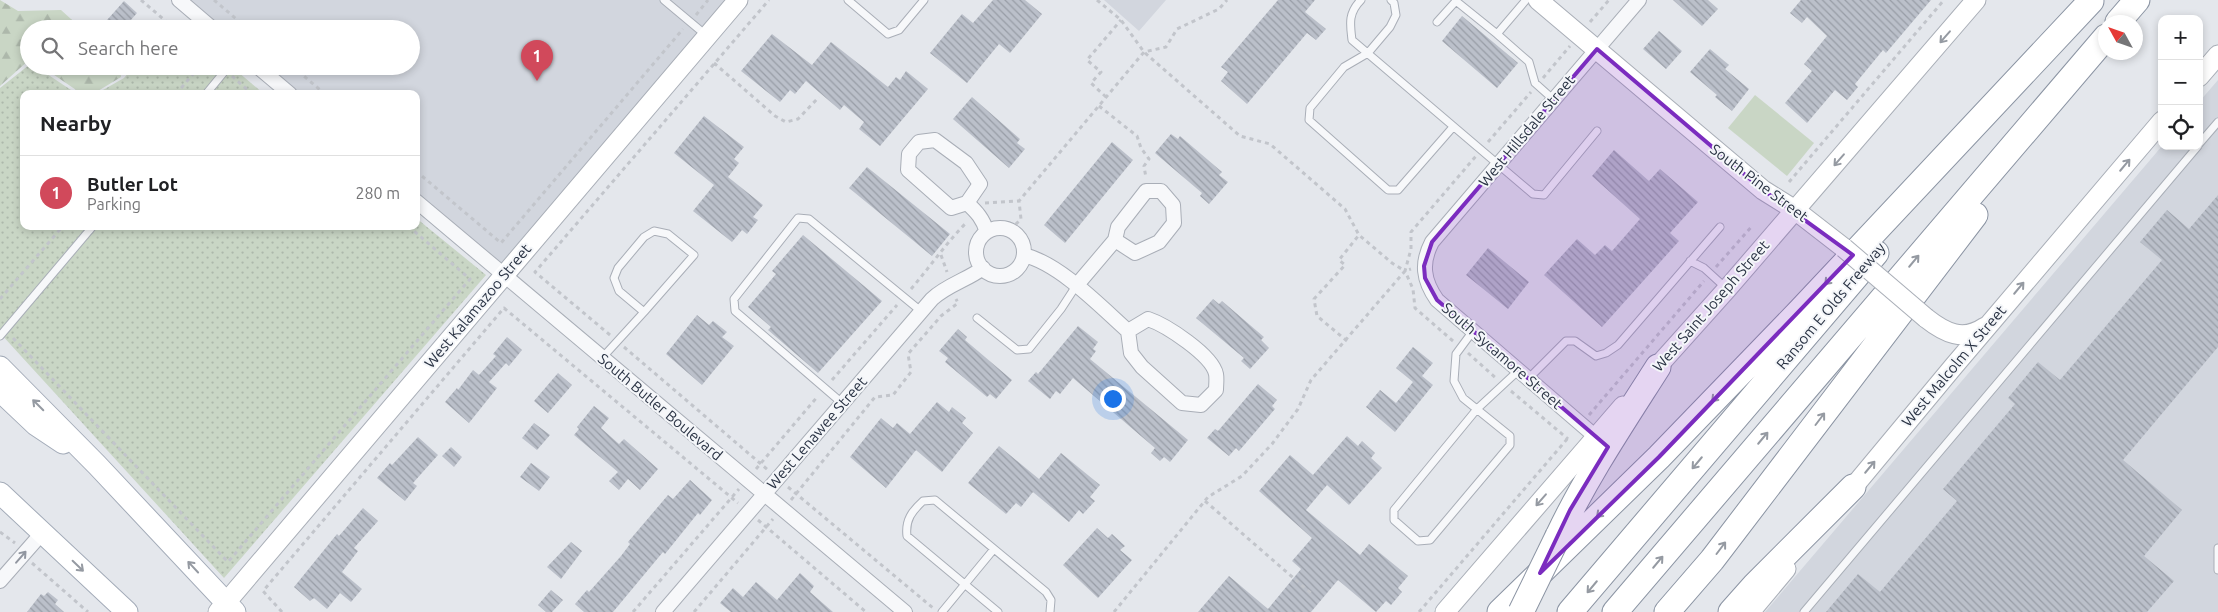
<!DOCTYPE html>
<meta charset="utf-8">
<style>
body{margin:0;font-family:Ubuntu,sans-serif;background:#f2f2f2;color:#202124}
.controls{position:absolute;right:15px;top:15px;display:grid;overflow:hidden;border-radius:10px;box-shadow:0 2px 8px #0003}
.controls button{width:45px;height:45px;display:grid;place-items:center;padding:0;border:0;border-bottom:1px solid #e0e0e0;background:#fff;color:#202124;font:25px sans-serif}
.compass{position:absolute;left:2098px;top:15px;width:45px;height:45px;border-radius:50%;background:#fff;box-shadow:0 2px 8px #0003;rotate:310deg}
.you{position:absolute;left:1112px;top:398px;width:18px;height:18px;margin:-12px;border:4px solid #fff;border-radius:50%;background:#1a73e8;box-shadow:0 0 0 8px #1a73e833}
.badge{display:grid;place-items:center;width:32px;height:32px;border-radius:50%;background:#d1495b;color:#fff;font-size:16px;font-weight:700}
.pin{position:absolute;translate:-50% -41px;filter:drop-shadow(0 1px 2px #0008)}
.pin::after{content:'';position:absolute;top:26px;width:18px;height:15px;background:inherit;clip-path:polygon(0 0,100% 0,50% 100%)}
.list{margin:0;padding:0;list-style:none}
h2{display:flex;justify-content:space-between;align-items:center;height:65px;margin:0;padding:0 20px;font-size:21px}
h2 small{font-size:16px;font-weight:400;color:#757577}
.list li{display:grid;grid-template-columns:32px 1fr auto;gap:15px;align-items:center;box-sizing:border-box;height:75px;padding:0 20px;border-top:1px solid #e0e0e0}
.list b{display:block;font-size:19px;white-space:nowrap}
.list p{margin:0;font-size:16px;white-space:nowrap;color:#757577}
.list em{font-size:16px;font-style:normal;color:#757577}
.icon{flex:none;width:28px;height:28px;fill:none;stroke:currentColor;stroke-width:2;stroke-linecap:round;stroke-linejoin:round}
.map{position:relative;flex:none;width:2218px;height:612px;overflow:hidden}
.search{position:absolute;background:#fff;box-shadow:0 2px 8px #0003;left:20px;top:20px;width:400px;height:55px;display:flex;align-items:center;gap:12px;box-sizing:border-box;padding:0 18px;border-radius:28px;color:#757577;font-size:19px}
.panel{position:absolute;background:#fff;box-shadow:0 2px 8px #0003;left:20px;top:90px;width:400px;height:140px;border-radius:10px}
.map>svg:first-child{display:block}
.built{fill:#d2d6de}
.grass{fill:url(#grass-dots)}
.forest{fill:url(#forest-firs)}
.green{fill:#c9d6c5}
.building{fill:url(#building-back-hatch)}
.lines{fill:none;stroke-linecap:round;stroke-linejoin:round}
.lane-casing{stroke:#a9aeb7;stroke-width:9}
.street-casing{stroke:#a9aeb7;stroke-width:16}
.secondary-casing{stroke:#a9aeb7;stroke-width:21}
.primary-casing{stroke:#a3abb8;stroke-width:23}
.highway-casing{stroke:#8b94a3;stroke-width:27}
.path{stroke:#c2c5cb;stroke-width:3;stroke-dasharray:4 4;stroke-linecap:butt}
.lane{stroke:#f7f8fa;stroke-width:7}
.street{stroke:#f7f8fa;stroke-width:14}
.secondary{stroke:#fff;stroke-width:19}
.primary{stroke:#fff;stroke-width:21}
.highway{stroke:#fff;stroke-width:25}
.secondary-bridge-casing{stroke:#a9aeb7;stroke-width:21;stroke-linecap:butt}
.highway-bridge-casing{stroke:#8b94a3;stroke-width:27;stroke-linecap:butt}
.secondary-bridge{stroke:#fff;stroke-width:19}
.highway-bridge{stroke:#fff;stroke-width:25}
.oneway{stroke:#959aa2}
.oneway2{stroke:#9196a0}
.marked{fill:#7b2cbf;fill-opacity:0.2;stroke:#7b2cbf;stroke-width:4;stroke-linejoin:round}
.labels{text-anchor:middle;stroke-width:4;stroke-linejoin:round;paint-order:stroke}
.street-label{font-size:15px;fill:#2b3445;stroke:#f4f6f9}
</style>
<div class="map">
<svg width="2218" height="612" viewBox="0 0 2218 612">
<defs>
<pattern id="grass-dots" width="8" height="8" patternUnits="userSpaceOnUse" patternTransform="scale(1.25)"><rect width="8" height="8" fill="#c9d6c5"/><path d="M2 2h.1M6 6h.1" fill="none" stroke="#adb8ab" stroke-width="1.8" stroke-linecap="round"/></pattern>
<pattern id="forest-firs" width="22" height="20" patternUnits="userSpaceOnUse" patternTransform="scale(1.25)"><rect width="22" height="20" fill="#c9d6c5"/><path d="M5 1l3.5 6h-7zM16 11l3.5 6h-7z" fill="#adb8ab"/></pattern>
<pattern id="building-back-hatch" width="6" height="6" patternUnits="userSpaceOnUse" patternTransform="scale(1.25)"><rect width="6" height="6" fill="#bbc0ca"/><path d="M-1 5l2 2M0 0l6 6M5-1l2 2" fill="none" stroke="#989da6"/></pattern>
</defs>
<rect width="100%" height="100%" fill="#e4e7ec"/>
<path class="built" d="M178,0H741L504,275L416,201V94H289L257,66H411V29H212Z
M1104,0H1166L1139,31Z
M2218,80V612H1765L2162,146H2199V102Z"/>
<path class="grass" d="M29,65L35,66L77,94H24V226H416V218L486,275L224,578L0,333V88Z
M134,66H231L264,94H96L124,78Z"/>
<path class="forest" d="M0,0L18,11L61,10L82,29H29V60L0,86Z
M41,66H120L121,77L93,94H82Z"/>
<path class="green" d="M1755,95L1814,143L1787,176L1728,128Z"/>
<path class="building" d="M993,0H1025L1042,14L1010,53L999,44L967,83L930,53L962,14L973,23Z
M1278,0H1315L1305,12L1326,29L1316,40L1307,33L1247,104L1221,81L1228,72L1221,67Z
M1673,0H1708L1718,9L1702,26Z
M1801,0H1931L1886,53L1883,50L1855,84L1858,87L1847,100L1835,90L1807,123L1785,103L1812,71L1804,64L1827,36L1807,17L1802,23L1790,13Z
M124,1L137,13L123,29H99Z
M1462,16L1518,63L1497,88L1442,41Z
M1659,31L1682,51L1666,69L1643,49Z
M772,34L812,65L831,42L888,87L896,77L900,80L906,71L928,89L880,146L859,129L864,122L844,105L840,110L806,81L795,94L790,90L780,102L741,71Z
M1710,49L1729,65L1725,69L1749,89L1732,111L1715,97L1717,95L1690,72Z
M972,97L1020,139L1017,143L1025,149L1009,168L953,119Z
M704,116L744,147L734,159L739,163L728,177L763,205L753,217L758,220L747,234L742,230L732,242L693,211L714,185L674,153Z
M1171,134L1178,139L1180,136L1222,172L1219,175L1228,182L1209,204L1200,196L1202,193L1155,153Z
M1112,142L1133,160L1065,243L1044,225Z
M1614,150L1649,181L1660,169L1698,202L1670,233L1679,241L1602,327L1544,275L1577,239L1595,255L1605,245L1612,251L1640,219L1592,176Z
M867,167L950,234L932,256L849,188Z
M2218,195V347L2123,460L2182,510L2144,556L2174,581L2147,612H1826L1858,574L1880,592L1957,501L1943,489L2015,404L2008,398L2038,362L2060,380L2162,260L2140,242L2167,210L2189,229Z
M803,235L882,301L818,373L768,330L771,327L748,307L776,274L772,271Z
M1488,248L1529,282L1508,309L1466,275Z
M1213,299L1219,304L1222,301L1264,337L1261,340L1269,348L1250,369L1241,361L1244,358L1196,318Z
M697,315L709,325L713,321L727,332L722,337L734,346L702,385L666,354Z
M1078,326L1098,342L1093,349L1096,351L1090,359L1188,440L1170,462L1164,457L1160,461L1151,453L1155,448L1073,378L1060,394L1056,391L1050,399L1028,381L1036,372L1038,374Z
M958,329L967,337L965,340L1012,380L996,399L990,394L987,397L945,362L948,358L939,351Z
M507,337L522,350L509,366L506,363L489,382L497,388L469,423L445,402L457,388L458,390L473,370L479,375L496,356L493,354Z
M1413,347L1433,363L1422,376L1433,385L1395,432L1366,407L1380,390L1396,403L1413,382L1396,368Z
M558,373L572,385L548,413L534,401Z
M1258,384L1277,400L1272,406L1275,409L1239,451L1236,448L1229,456L1207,438L1215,429L1218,431Z
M937,402L949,412L952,407L966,418L962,423L973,433L942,472L916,450L886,488L850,457L881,418L893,428L897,423L910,434Z
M594,406L609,418L601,428L619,444L624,439L658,469L640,490L628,479L619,490L609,481L618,472L574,435L579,429L577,427Z
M534,423L550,435L537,450L522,438Z
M1347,436L1358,446L1362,441L1375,453L1371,458L1382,468L1349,505L1327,485L1306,510L1360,555L1369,544L1391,562L1408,576L1398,588L1402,592L1391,605L1386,601L1376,612L1338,580L1311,612H1198L1229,576L1268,609L1301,569L1292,561L1312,538L1259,491L1290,455L1313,475Z
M418,437L438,455L413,483L417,486L405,501L377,478L390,463L392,465Z
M999,446L1039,479L1061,453L1100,485L1090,497L1095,501L1083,514L1079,510L1069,522L1033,492L1021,507L1016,503L1006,514L968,483Z
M451,447L462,457L454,467L442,456Z
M531,463L550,477L539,491L520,477Z
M690,480L712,500L700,515L698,513L665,554L663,552L613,612H584L575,604L587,590L589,592L621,556L630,544L628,542L668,495L673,499Z
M363,508L378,521L354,548L358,551L342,572L362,589L351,602L340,593L327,609L314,598L310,601L294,587L337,534L339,536Z
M1097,528L1108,538L1112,534L1125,546L1120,550L1132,560L1098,598L1063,565Z
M571,542L582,551L561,579L547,567Z
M800,573L814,586L810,592L833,612H731L720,603L733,588L743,597L756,582L777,600Z
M551,590L563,600L552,612H546L538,605Z
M48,592L58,600L55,604L64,612H27L41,594L44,596Z"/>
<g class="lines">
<g class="lane-casing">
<path id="lane" d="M664,0L707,36
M848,0L888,34L899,30L924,0
M1361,0C1348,13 1350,24 1352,40L1533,194L1544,195L1597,131
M1391,0L1394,3L1396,15L1390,27L1368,53L1344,67L1310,108L1309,120L1388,190H1398L1453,127
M1526,0L1497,34L1529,62L1535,83L1554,100
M1437,22L1456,1L1497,34
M206,94L229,66
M2199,144L2218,122
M1690,261L1704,268L1727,289
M977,318L1017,350L1029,349L1061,309L1076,286
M1473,331L1456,354L1454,381L1463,398L1510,436V445L1430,540L1418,541L1394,520V510L1477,409L1519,370
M0,336L93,226
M602,358L644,312L619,291L614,278L618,268L644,237L654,231L668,234L694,255L644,312
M1529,378L1566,341H1575L1596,356L1606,353L1618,345L1720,227
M842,403L735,311L734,299L798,218L809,219L922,312
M2218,548V570
M942,612L994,549
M998,612L907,536C905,520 912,511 923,501L935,500L1046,592L1051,600L1050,612
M1804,612L2198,146"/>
</g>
<g class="street-casing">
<path id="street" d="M179,0L213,29
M257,66L290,94
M416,201L905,612
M967,203L951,208L908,170L909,154L919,142L935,140L966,163L980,184L967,203C977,212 983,219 987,232
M976 252a24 24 0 1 1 48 0a24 24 0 1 1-48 0Z
M1024,255C1060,264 1100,306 1128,331L1131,353L1142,367L1182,403L1201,405L1216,390C1216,385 1217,379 1216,374C1212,355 1166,325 1148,319L1128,331
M1076,286L1115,240L1118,227L1146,191H1161L1173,205L1174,223L1159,242L1135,253L1115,240
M1596,437L1437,300C1423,280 1421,263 1432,242L1639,0
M0,581L43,532
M663,612L932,299C947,285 967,280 983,268"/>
</g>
<g class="secondary-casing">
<path id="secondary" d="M1538,0L1763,190L1795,210L1844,248
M2199,77L2218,55
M1926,318C1945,333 1963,342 1985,327
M1649,376L1727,289L1976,0
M1845,497L1953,367L2162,121
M218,612L738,0
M1445,612L1623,406
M1750,612L1786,569"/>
</g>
<g class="primary-casing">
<path id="primary" d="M0,367L97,465L235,612
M0,391L36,425L63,443
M0,493L127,612"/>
</g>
<g class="highway-casing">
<path id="highway" d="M2118,22L2137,0
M1558,536C1586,477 1623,422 1658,367
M1500,612L1659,457L1801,310L2091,1
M1570,612L1876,253
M1615,612L2106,37
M1667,612L1712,560L1975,215
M1731,612L1755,585L1853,487"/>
</g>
<path class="path" d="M141,0L175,29
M214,0L248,29
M1097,0L1121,20L1144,52L1240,136L1270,144L1345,209L1359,235L1392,263L1405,271
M696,15L708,0
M1590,22L1609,0
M232,29L239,21
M714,63L775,116L786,122L798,119L819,97
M292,66L325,94
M232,76L252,94
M1543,78L1570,46
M176,94L200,66
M1106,97L1091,83L1101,72L1087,60L1121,20
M1099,106L1137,136L1141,148L1149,159L1144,166L1146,178
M1488,142L1531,92
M416,171L501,243L683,29
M1789,182L1944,0
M985,203L1019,201
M1010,230L1021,219L1019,201L1144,52L1166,47L1177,29L1219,9L1227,0
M941,255L947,272
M1716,267L1753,225
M911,289C930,267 946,243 967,222
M0,299L63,226
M610,335L535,272L769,0
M13,338L228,562L470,279L408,226
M1347,341L1317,316L1314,299L1345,265L1339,260L1359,235
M1453,341L1415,308L1413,289L1405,271L1411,249V232L1476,156
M624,347L768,470
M1468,353L1497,379
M832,380L897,305
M1511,391L1568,439
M1589,415L1704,281
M756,469L818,396
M788,487L933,608
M791,500L875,397L893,395L911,372L908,354L941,316L958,303L956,299
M1205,501L1313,595
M758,520L866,612
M0,532L15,543
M32,563L88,612
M282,612L263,591L504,308L738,503
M633,612L739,489
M694,612L773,519
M1114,612L1208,497L1242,476L1272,444L1298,409L1311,380L1405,271L1411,269
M1419,612L1568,438"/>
<use href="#lane" class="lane"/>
<use href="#street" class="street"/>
<use href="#secondary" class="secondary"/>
<use href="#primary" class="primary"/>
<use href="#highway" class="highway"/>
<g class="secondary-bridge-casing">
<path id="secondary-bridge" d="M1844,248L1926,318"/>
</g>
<g class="highway-bridge-casing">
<path id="highway-bridge" d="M1521,612L1558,536"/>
</g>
<use href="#secondary-bridge" class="secondary-bridge"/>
<use href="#highway-bridge" class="highway-bridge"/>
</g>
<defs><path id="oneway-shaft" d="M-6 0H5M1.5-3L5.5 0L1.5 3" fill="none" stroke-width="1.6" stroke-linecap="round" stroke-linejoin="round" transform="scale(1.25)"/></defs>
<g class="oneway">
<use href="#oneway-shaft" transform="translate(1945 37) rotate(131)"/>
<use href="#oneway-shaft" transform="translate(1839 160) rotate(131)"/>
<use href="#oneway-shaft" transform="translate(2125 165) rotate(-50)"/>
<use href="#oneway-shaft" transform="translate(1914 261) rotate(-50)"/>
<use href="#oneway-shaft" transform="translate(1830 279) rotate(133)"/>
<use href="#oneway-shaft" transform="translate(2019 288) rotate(-50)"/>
<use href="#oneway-shaft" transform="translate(1717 396) rotate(134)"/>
<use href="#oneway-shaft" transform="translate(38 405) rotate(-135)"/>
<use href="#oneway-shaft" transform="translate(1820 419) rotate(-53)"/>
<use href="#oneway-shaft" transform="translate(1763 438) rotate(-50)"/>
<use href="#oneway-shaft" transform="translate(1697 463) rotate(130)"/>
<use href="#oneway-shaft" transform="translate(1870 467) rotate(-50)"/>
<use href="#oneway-shaft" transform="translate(1541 500) rotate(131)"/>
<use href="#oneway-shaft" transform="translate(1602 512) rotate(136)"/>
<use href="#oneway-shaft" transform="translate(1721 548) rotate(-53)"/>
<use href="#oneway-shaft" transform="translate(1658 562) rotate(-50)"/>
<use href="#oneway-shaft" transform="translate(78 566) rotate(44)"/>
<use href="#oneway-shaft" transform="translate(193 567) rotate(-133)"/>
<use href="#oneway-shaft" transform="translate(1592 587) rotate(130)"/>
</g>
<use class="oneway2" href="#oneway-shaft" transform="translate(21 557) rotate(-49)"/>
<path class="marked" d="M1597,49L1763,190L1853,255L1659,457L1540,573L1570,510L1608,447L1437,300L1425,278L1424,266L1432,242Z"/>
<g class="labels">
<g class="street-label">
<text transform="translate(1527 131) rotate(-50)" y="5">West Hillsdale Street</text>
<text transform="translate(1759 183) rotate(37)" y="5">South Pine Street</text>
<text transform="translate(478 306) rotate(-50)" y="5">West Kalamazoo Street</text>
<text transform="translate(1711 306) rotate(-49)" y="5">West Saint Joseph Street</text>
<text transform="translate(1831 306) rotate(-50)" y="5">Ransom E Olds Freeway</text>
<text transform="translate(1502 356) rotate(41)" y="5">South Sycamore Street</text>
<text transform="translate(1954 366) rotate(-50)" y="5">West Malcolm X Street</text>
<text transform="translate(660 407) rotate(40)" y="5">South Butler Boulevard</text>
<text transform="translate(817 433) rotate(-49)" y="5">West Lenawee Street</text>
</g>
</g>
</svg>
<div class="controls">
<button>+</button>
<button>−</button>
<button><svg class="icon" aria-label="locate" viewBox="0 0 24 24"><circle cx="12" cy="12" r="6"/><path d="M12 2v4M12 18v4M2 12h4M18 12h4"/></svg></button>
</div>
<svg class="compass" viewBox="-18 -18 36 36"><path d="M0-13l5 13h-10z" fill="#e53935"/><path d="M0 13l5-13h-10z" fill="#757577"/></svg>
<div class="you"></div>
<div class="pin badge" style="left:537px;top:81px">1</div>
<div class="search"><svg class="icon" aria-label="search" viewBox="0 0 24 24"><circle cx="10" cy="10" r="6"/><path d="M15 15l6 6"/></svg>Search here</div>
<section class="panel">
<h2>Nearby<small></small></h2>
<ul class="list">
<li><span class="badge">1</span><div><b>Butler Lot</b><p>Parking</p></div><em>280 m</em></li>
</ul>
</section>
</div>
